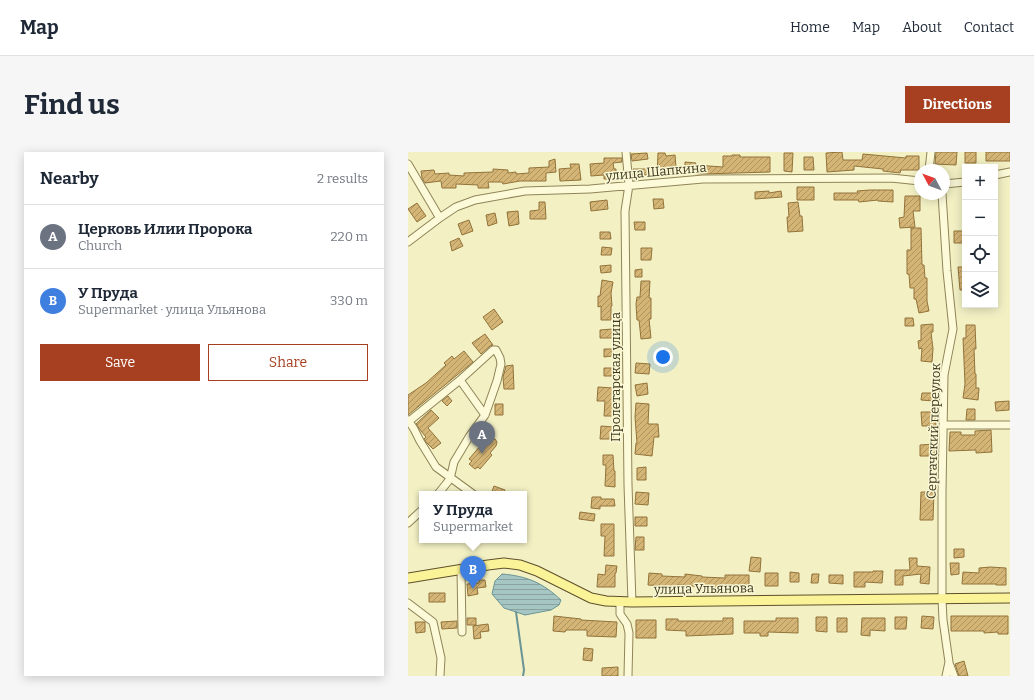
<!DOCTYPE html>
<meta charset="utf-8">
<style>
body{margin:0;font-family:Bitter,serif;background:#f6f6f7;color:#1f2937}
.controls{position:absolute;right:12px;top:12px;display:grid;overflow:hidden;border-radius:0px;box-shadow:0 2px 10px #0003}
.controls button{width:36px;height:36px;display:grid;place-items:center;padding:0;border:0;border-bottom:1px solid #e0e1e3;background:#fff;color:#1f2937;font:20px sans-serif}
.compass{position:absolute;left:506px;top:12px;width:36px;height:36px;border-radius:50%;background:#fff;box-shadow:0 2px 10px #0003;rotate:311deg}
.you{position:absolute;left:255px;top:205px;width:14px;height:14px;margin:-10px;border:3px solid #fff;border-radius:50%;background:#1a73e8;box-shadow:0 0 0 6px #1a73e833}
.badge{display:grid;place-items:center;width:26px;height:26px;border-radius:50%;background:#a64020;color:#fff;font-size:13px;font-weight:700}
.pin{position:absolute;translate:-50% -33px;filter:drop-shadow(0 1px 2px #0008)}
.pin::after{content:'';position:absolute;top:21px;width:14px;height:12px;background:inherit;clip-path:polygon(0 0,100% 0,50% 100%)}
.popup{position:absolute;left:11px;top:339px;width:108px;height:52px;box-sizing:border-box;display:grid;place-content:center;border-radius:0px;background:#fff;filter:drop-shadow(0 1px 3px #0005);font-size:13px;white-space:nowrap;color:#747a83}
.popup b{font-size:15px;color:#1f2937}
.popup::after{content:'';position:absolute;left:50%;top:100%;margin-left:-8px;border:8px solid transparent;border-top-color:#fff}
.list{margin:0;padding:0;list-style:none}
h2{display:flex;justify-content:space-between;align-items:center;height:52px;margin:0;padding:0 16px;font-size:17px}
h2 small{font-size:13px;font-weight:400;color:#747a83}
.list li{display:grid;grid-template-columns:26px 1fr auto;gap:12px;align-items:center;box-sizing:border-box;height:64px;padding:0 16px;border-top:1px solid #e0e1e3}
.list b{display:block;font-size:15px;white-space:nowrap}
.list p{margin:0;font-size:13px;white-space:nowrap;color:#747a83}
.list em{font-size:13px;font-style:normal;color:#747a83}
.actions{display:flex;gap:8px;padding:12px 16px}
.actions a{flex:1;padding:9px 0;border:1px solid #a64020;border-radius:0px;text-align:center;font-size:14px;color:#a64020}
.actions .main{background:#a64020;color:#fff}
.icon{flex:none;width:22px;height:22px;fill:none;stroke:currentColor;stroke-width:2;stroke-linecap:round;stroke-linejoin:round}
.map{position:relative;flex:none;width:602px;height:524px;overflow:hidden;border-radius:0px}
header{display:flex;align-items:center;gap:24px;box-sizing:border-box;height:56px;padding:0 20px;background:#fff;border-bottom:1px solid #e0e1e3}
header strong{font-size:19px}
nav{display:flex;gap:22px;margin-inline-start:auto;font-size:14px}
.intro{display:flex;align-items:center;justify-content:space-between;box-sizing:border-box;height:96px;padding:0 24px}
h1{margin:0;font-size:28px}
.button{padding:10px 18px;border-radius:0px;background:#a64020;color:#fff;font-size:14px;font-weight:700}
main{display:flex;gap:24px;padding:0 24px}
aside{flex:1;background:#fff;border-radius:0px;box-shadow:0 2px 10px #0003}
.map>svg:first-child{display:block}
.water{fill:url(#water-rules);stroke:#6b9595}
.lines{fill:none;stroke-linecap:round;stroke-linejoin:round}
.stream{stroke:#6b9595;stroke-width:2}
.building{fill:url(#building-hatch);stroke:#92733a}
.minor-casing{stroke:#908458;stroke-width:9}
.major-casing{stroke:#5e4f2c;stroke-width:11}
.minor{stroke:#fcfad8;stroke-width:7}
.major{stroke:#faf398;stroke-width:9}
.labels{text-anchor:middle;stroke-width:3;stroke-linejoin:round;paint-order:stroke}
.street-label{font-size:13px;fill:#3e351d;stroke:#f9f8d4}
</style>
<header>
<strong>Map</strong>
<nav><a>Home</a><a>Map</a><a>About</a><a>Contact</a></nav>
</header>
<div class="intro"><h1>Find us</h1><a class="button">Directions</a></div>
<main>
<aside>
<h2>Nearby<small>2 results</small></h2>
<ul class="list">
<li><span class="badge" style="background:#6b7280">A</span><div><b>Церковь Илии Пророка</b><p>Church</p></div><em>220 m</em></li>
<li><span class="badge" style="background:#3f7fe0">B</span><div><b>У Пруда</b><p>Supermarket · улица Ульянова</p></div><em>330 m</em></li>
</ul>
<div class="actions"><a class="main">Save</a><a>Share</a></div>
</aside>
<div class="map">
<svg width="602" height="524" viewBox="0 0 602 524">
<defs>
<pattern id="water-rules" width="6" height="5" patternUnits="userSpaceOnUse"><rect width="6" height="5" fill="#a6c6c4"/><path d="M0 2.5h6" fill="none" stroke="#89a29f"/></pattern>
<pattern id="building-hatch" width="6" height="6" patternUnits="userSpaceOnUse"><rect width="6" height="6" fill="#d5b575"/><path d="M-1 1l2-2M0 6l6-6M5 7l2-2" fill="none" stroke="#ae945f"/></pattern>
</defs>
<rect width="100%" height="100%" fill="#f3f1c4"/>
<path class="water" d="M94,422C119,424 135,431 153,448L151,453L143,458L117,463L96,456L84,442L87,429Z"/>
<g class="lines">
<path class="stream" d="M108,460L116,518L115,524"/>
</g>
<path class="building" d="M434,0L435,8H454L455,2L498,6V4H511V18H493L492,21L475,19V17L446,14V18L419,20L418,1Z
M528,0H549L548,13L527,12Z
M557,0H568V11H557Z
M578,0H602V9H578Z
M239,1L240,7L224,9L223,2Z
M250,1H257L258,4L267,3L268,15H262V23H249Z
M376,1H385L384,20L376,19Z
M324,3H332V5H362V20L295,22L277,21V10L288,11L287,13L315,15V4H324Z
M396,5H405L406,18H396Z
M196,6H214V10L205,11L206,17H208V27H196V23L183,24L182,12L196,11Z
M147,7L148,20L138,21V29H112L95,32L94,30H80L81,36H70V33L48,32V36H34L33,29L17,31L14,26L13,19L26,18L27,22L41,21V23L56,24V21L85,20V17L100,18V21L108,20V22L121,21V16L141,15V9Z
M162,12H171L173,28L152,29L151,17L163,16Z
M225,17H241V23H225Z
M389,35H406V48H389Z
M462,38H485V50L470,49V48L451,50L450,48H426V41H450L449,39Z
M361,39V41L373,39L374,45L347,47V40Z
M497,44H512V59H505L507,75L492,76L491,66L496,65Z
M245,47H255L256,56L246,57Z
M199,48L200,57L183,59L182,50Z
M131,50H137L138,67H122V59L131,58Z
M390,50L392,64H394L395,79L380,80L379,65H381L380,51Z
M9,51L18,64L9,70L0,57Z
M110,59L111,72L101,74L99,60Z
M87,61L89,71L80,74L78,63Z
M61,68L65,79L54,83L50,72Z
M226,70H237V78H227Z
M503,76H513L514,113H516L517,126H519V149L521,159L511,161L508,147H506V136H502L501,122H499V98H503Z
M546,79H556V91H546Z
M192,80H202L203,87H192Z
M51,86L55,94L44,99L42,90Z
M194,95L204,96L203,103H193Z
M233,96H244L243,108H233Z
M203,113V120L193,121L192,114Z
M550,115H557V138H552Z
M234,117V125H227V118Z
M194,128L205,130L203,141L204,154H203V168H193V154L190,155V144H192Z
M233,129H242L241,146H243V167H241L243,186L233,187L231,168H229L228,152L229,145H232Z
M86,157L95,170L84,178L75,165Z
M497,166H505L506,174H497Z
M525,172V180H523L525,197L524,210L513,209L514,196L511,197L510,189L513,188V173Z
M558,173H567L568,197H566L567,222H568V236H571L570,248L555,246L557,232L555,186H558Z
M204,177V186H192V178Z
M77,182L85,193L82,194L73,202L64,191Z
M196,197H204V204L196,205Z
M56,199L65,210L0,263V243L18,231L38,213L36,211L44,204L46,207Z
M228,211L242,212L241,222L227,221Z
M105,213L106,237H96L95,225L98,214Z
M196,216H205V224H196Z
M239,231L240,242L229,244L227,233Z
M190,235L205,236V264H196L197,249H189Z
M514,241H526V249L513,248Z
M40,244L44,249L39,254L34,249Z
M601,249V258L588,259L587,250Z
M228,251L241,252L240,272H250L251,285H246L244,304L227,302L228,291H229L227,265Z
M87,252H95V263H87Z
M559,257H567V268H558Z
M23,258L31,266L20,276L33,291L25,297L18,290L16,287L18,285L13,279L8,272Z
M513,260H527L528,274H514Z
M193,274L206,275L205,287H192Z
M583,278L584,300L568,301V298L541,299L542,280H553V283H567V279Z
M84,287H87L89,290L88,294L82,301L84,303L72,317L70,315L67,317L61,312L64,309L61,307L73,293L75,295Z
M527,292V304H512V293Z
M195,303H205L206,319H207V335L197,334L198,313H195Z
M238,315V328H229V316Z
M86,334L97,338L96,342H83Z
M228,340L241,341L240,353L227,352Z
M513,340H526L525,368H512Z
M184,345H193V347H206L207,354H192V357L183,356Z
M172,360L187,362L186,369L171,367Z
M227,365H239V374H227Z
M193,372H206V404H196L197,384H193Z
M228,385H236V398H227Z
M546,397H556V405L546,406Z
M343,405L353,406L352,420L341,419Z
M501,406H509V414L522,415L521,432L512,431L513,422L495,424V433H487V418H502Z
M542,411H551V422L543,423Z
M198,413L209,414L208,421H207V435H189L190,422L197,423Z
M582,415L598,416V433H588V432H554L555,420L571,421V416Z
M465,419H475L474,431L457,430V435H446V420H465Z
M382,420L391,421V430H382Z
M241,421L254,422V424L277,425V422L294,424V425L317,426V423H341V435H312V436L270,433V435L240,433Z
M357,421H370V434H357Z
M404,422H411L410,431H403Z
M421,423H435V432L421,431Z
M71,428H77L78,435L69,436L70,442L60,444L59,432L71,431Z
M21,441H37V450H21Z
M146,464L173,467V468L209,470L208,485L179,484V478H158L157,480L145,479Z
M514,464L526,465L525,477L513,476Z
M543,464H600V482H590V480L576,481V479H543Z
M408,465H419V480L408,479Z
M487,465H499L498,477H487Z
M59,466H68V473H59Z
M315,466H325V482L278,484V479L258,478V467H270V469H315Z
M368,466H390V481L360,480V484H352V481H336V469H368Z
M429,466H439V480H429Z
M454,466H477V479L462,478V484L453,483Z
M228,468H248V486H228Z
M49,469V476L34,477L33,470Z
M7,470H17V480L8,481Z
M80,472L81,479L72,480L73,486L66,487L65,474Z
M176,496L185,497L184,509L175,508Z
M556,509L560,524H551L547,512Z
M210,515V524H194V516Z"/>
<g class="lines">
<g class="minor-casing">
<path id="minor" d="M218,0L221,33L217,59L220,333L224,450
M0,12L30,63L33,65
M521,18L523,0
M587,23L602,20
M536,32L557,30
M534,42L539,119L545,177L536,223L534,340V447L535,468L541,510L538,524
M0,90L33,65L48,55L67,48L117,39L182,37L295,27L483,26L512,29
M52,228L77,263
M0,268L6,277L12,289L28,315L65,342
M0,270L52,228L85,198H88L92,206L93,212L89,229L77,263L61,285L46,310L42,327L30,342
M535,273H602
M0,371L14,358
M53,417L54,480
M212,450V462L219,472L221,481L220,524
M0,451L25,470L33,506L32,524
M541,511L546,524"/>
</g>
<g class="major-casing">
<path id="major" d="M0,426L80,413L96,411L112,413L129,419L183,446L198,449L224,450L602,446"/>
</g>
<use href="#minor" class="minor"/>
<use href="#major" class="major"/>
</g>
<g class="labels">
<g class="street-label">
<text transform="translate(248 19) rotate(-5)" y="5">улица Шапкина</text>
<text transform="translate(207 225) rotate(-90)" y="5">Пролетарская улица</text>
<text transform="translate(525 279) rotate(-88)" y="5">Сергачский переулок</text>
<text transform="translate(296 436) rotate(-1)" y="5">улица Ульянова</text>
</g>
</g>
</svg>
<div class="controls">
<button>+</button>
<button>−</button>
<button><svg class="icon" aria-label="locate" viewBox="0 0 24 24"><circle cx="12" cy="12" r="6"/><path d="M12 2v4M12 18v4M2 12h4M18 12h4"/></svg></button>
<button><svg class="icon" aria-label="layers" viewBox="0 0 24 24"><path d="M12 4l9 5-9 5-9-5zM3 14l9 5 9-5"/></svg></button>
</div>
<svg class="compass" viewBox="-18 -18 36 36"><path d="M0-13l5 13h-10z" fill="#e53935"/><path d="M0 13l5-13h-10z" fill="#747a83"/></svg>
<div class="you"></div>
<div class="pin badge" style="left:74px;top:302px;background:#6b7280">A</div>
<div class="pin badge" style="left:65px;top:437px;background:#3f7fe0">B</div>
<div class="popup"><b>У Пруда</b>Supermarket</div>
</div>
</main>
